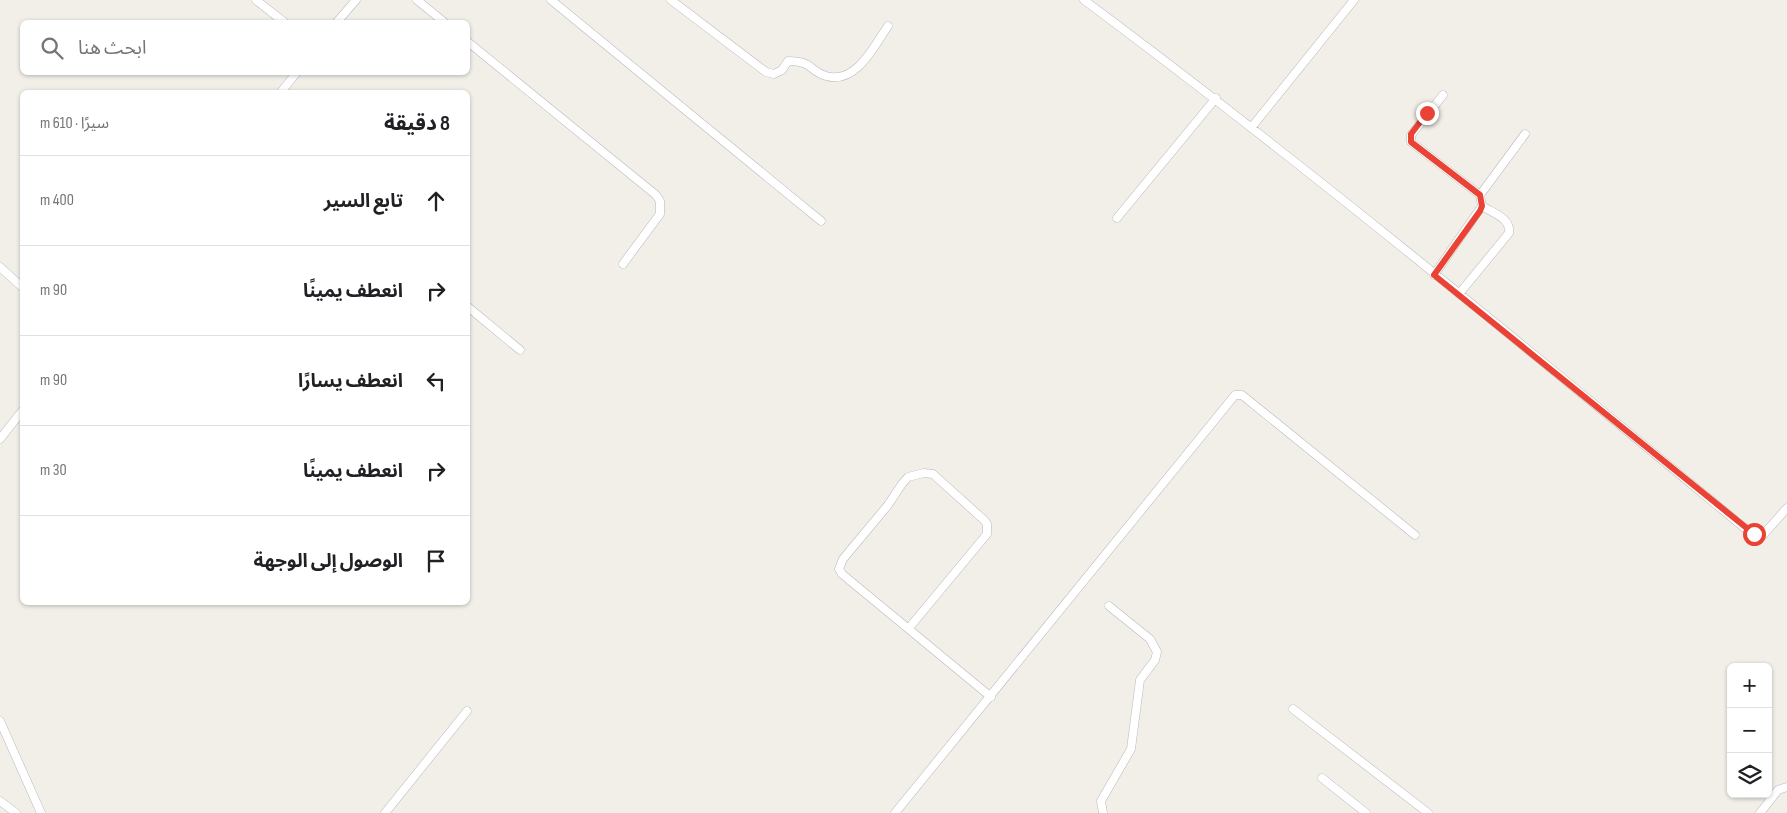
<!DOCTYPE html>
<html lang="ar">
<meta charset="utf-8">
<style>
body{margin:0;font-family:"Sofia Sans Condensed","Noto Sans Arabic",sans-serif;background:#f6f6f6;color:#202124;direction:rtl}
.controls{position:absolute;right:15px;bottom:15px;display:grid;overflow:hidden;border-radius:8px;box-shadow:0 1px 4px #0004}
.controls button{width:45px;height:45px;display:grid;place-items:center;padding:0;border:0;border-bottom:1px solid #e0e0e0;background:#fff;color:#202124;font:25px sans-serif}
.stop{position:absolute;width:15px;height:15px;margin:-11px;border:4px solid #ea4335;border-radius:50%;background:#fff}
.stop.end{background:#ea4335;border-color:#fff;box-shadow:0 1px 5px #0008}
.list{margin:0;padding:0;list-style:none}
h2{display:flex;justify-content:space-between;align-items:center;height:65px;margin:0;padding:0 20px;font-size:21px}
h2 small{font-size:16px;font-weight:400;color:#757577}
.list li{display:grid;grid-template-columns:32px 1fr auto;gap:15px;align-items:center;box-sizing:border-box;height:90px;padding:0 20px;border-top:1px solid #e0e0e0}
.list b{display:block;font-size:19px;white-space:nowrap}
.list em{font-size:16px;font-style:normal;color:#757577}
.icon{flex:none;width:28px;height:28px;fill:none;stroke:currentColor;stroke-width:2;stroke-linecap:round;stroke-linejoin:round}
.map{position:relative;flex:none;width:1787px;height:813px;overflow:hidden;direction:ltr}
.search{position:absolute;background:#fff;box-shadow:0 1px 4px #0004;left:20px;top:20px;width:450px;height:55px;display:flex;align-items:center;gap:12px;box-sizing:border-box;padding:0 18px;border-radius:8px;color:#757577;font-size:19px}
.panel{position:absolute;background:#fff;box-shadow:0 1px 4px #0004;left:20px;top:90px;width:450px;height:515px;border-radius:8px;direction:rtl}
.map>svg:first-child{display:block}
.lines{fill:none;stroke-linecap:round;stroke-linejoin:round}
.minor-casing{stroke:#b5b8bc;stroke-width:9}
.minor{stroke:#fff;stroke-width:8}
.route{stroke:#ea4335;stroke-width:6}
</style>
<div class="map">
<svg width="1787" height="813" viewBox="0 0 1787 813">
<rect width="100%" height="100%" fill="#f1efe8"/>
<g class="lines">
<g class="minor-casing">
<path id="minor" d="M256,0L284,22
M417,0L444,22
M551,0L821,221
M671,0L766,72L774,74L782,70L788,61C813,61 809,71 826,76C856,85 874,46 888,26
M1084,0C1311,169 1529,350 1747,530L1754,534L1763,535L1787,508
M337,22L356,0
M468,42L656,195L660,201V214L623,264
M281,92L297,72
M1251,128L1354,0
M1480,195L1525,134
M1117,218L1216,98
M0,267L22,287
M1434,275L1482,206L1480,195L1411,142V135L1443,95
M1459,294L1509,233C1511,218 1493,213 1482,206
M468,307L520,350
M0,439L22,411
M909,628L987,534V524L984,520L933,474L924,473L908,477L902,484L888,505L843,559L839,569L842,574L991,697
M1293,709L1428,813
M0,721L41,813
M1322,778L1366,813
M0,801L16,813
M385,813L467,711
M895,813L1235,395H1242L1415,535
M1103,813L1101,801L1131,749L1140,680L1155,660L1157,652L1150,639L1109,606
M1760,813L1778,790L1787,787"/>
</g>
<use href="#minor" class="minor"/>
</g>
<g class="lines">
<path class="route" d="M1427,113L1411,134V142L1480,195L1482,206L1480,211L1434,275L1754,534"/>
</g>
</svg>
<div class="controls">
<button>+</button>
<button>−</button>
<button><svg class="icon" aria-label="layers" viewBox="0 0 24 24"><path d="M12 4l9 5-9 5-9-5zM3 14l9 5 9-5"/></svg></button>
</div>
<div class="stop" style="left:1754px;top:534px"></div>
<div class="stop end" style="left:1427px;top:113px"></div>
<div class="search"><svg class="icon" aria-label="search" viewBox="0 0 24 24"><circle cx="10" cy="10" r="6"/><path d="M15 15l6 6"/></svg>ابحث هنا</div>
<section class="panel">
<h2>8 دقيقة<small>سيرًا · 610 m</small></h2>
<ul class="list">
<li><svg class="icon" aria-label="ahead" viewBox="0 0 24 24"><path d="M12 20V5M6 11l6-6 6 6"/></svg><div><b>تابع السير</b></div><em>400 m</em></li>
<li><svg class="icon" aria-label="right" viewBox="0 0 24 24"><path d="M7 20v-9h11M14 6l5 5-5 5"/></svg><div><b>انعطف يمينًا</b></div><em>90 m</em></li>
<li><svg class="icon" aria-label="left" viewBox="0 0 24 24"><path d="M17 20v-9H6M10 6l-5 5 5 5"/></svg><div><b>انعطف يسارًا</b></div><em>90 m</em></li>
<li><svg class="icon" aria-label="right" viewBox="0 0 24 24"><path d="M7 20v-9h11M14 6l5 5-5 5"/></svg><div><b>انعطف يمينًا</b></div><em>30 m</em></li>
<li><svg class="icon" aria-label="arrive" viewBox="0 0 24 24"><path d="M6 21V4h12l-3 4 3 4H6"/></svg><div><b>الوصول إلى الوجهة</b></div></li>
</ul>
</section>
</div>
